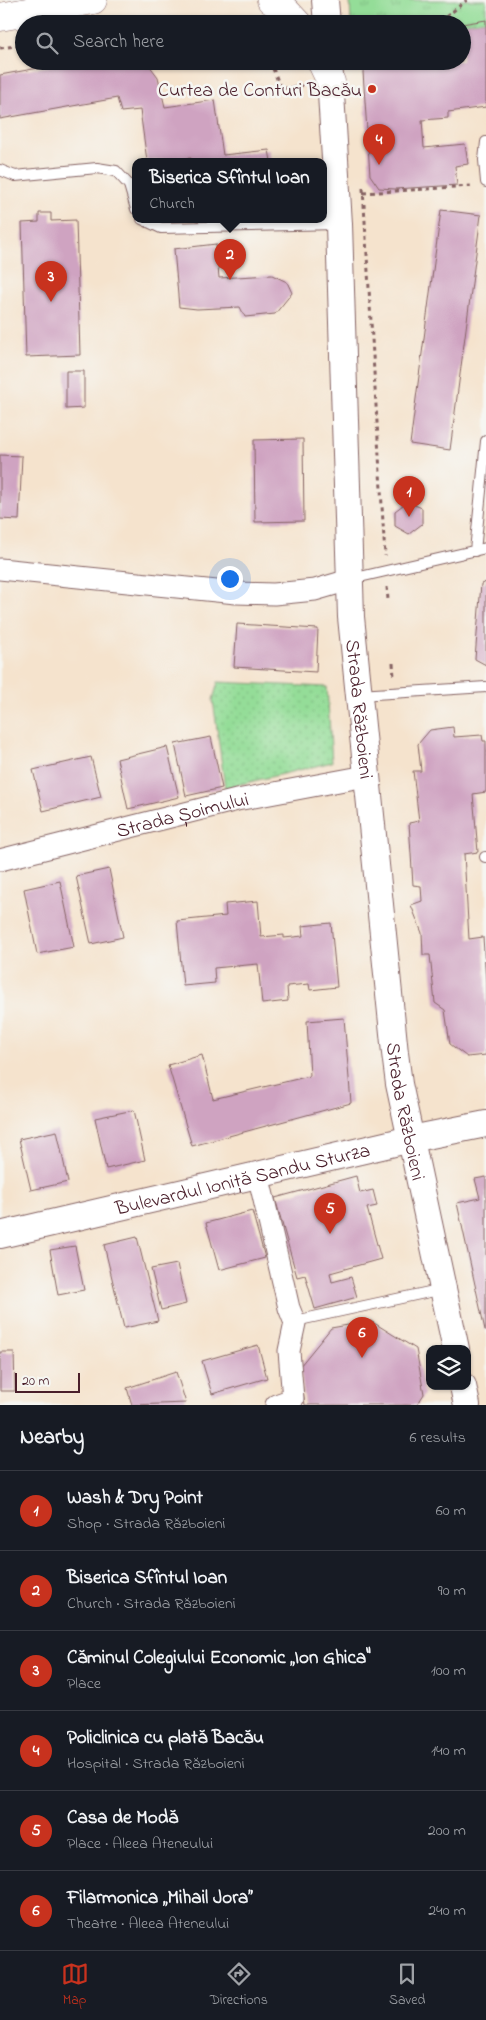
<!DOCTYPE html>
<meta charset="utf-8">
<style>
body{margin:0;font-family:"Indie Flower",sans-serif;background:#242831;color:#f1f3f6}
.controls{position:absolute;right:15px;bottom:15px;display:grid;overflow:hidden;border-radius:10px;box-shadow:0 1px 4px #0004}
.controls button{width:45px;height:45px;display:grid;place-items:center;padding:0;border:0;border-bottom:1px solid #363941;background:#171b24;color:#f1f3f6;font:25px sans-serif}
.scale{position:absolute;left:15px;bottom:12px;width:65px;box-sizing:border-box;padding-left:5px;border:2px solid #4a1f2b;border-top:0;font-size:14px;line-height:18px;white-space:nowrap;color:#4a1f2b;-webkit-text-stroke:4px #f6f6f2;paint-order:stroke}
.you{position:absolute;left:229px;top:578px;width:18px;height:18px;margin:-12px;border:4px solid #fff;border-radius:50%;background:#1a73e8;box-shadow:0 0 0 8px #1a73e833}
.badge{display:grid;place-items:center;width:32px;height:32px;border-radius:50%;background:#c8321e;color:#fff;font-size:16px;font-weight:700}
.pin{position:absolute;translate:-50% -41px;filter:drop-shadow(0 1px 2px #0008)}
.pin::after{content:'';position:absolute;top:26px;width:18px;height:15px;background:inherit;clip-path:polygon(0 0,100% 0,50% 100%)}
.popup{position:absolute;left:132px;top:158px;width:195px;height:65px;box-sizing:border-box;display:grid;place-content:center;border-radius:10px;background:#171b24;filter:drop-shadow(0 1px 4px #0005);font-size:16px;white-space:nowrap;color:#9ea1a6}
.popup b{font-size:19px;color:#f1f3f6}
.popup::after{content:'';position:absolute;left:50%;top:100%;margin-left:-10px;border:10px solid transparent;border-top-color:#171b24}
.list{margin:0;padding:0;list-style:none}
h2{display:flex;justify-content:space-between;align-items:center;height:65px;margin:0;padding:0 20px;font-size:21px}
h2 small{font-size:16px;font-weight:400;color:#9ea1a6}
.list li{display:grid;grid-template-columns:32px 1fr auto;gap:15px;align-items:center;box-sizing:border-box;height:80px;padding:0 20px;border-top:1px solid #363941}
.list b{display:block;font-size:19px;white-space:nowrap}
.list p{margin:0;font-size:16px;white-space:nowrap;color:#9ea1a6}
.list em{font-size:16px;font-style:normal;color:#9ea1a6}
.icon{flex:none;width:28px;height:28px;fill:none;stroke:currentColor;stroke-width:2;stroke-linecap:round;stroke-linejoin:round}
.map{position:relative;flex:none;width:486px;height:1405px;overflow:hidden}
.search{position:absolute;background:#171b24;box-shadow:0 1px 4px #0004;left:15px;right:15px;top:15px;height:55px;display:flex;align-items:center;gap:12px;box-sizing:border-box;padding:0 18px;border-radius:28px;color:#9ea1a6;font-size:19px}
.sheet{height:545px;background:#171b24}
nav{display:flex;justify-content:space-around;align-items:center;box-sizing:border-box;height:70px;border-top:1px solid #363941;background:#171b24;font-size:14px;color:#9ea1a6}
nav a{display:grid;justify-items:center;gap:2px}
nav .on{color:#c8321e}
.map>svg:first-child{display:block}
.grass{fill:url(#grass-dots);stroke:#6f7e62}
.park{fill:url(#park-tufts);stroke:#6f7e62}
.building{fill:#cfa3c1}
.lines{fill:none;stroke-linecap:round;stroke-linejoin:round}
.service-casing{stroke:#866464;stroke-width:12}
.minor-casing{stroke:#866464;stroke-width:23}
.tertiary-casing{stroke:#866464;stroke-width:28}
.primary-casing{stroke:#866464;stroke-width:29}
.path{stroke:#866464;stroke-width:3;stroke-dasharray:4 4;stroke-linecap:butt}
.service{stroke:#fff;stroke-width:10}
.minor{stroke:#fff;stroke-width:21}
.tertiary{stroke:#fff;stroke-width:26}
.primary{stroke:#fff;stroke-width:28}
.poi-dot{fill:#c8321e;stroke:#f6f6f2;stroke-width:2}
.labels{text-anchor:middle;stroke-width:5;stroke-linejoin:round;paint-order:stroke}
.poi-label{font-size:20px;fill:#4a1f2b;stroke:#f6f6f2;text-anchor:end}
.street-label{font-size:20px;fill:#4a1f2b;stroke:#f6f6f2}
</style>
<div class="map">
<svg width="486" height="1405" viewBox="0 0 486 1405">
<defs>
<pattern id="grass-dots" width="8" height="8" patternUnits="userSpaceOnUse" patternTransform="scale(1.25)"><rect width="8" height="8" fill="#94dd98"/><path d="M2 2h.1M6 6h.1" fill="none" stroke="#81bd83" stroke-width="1.8" stroke-linecap="round"/></pattern>
<pattern id="park-tufts" width="24" height="20" patternUnits="userSpaceOnUse" patternTransform="scale(1.25)"><rect width="24" height="20" fill="#94dd98"/><path d="M3 7l-1-3M5 7V3M7 7l1-3M15 17l-1-3M17 17v-4M19 17l1-3" fill="none" stroke="#81bd83"/></pattern>
</defs>
<rect width="100%" height="100%" fill="#f6f6f2"/>
<filter id="ink" filterUnits="userSpaceOnUse"><feTurbulence type="fractalNoise" baseFrequency=".02" numOctaves="2"/><feDisplacementMap in="SourceGraphic" scale="10" xChannelSelector="R" yChannelSelector="G"/><feConvolveMatrix kernelMatrix="1 2 1 2 8 2 1 2 1" color-interpolation-filters="sRGB"/></filter>
<filter id="wash" filterUnits="userSpaceOnUse"><feTurbulence type="fractalNoise" baseFrequency=".0096" numOctaves="4" result="noise"/><feDisplacementMap in="SourceGraphic" scale="20" xChannelSelector="R" yChannelSelector="G"/><feGaussianBlur stdDeviation="1.12" result="paint"/><feColorMatrix in="noise" values="0 0 0 0 0 0 0 0 0 0 0 0 0 0 0 0 0 1.4 0 .05"/><feComposite in="paint" operator="in"/></filter>
<g filter="url(#wash)">
<rect width="100%" height="100%" fill="#f5e3cd"/>
<path class="grass" d="M218,682L327,687L332,762L225,788L213,700Z"/>
<path class="park" d="M350,0H486V20L462,24H351Z"/>
<g id="blocks">
<path class="building" d="M486,20V107L448,112V118L422,120L424,148L465,144L468,164L455,166L457,185L395,189L379,188L370,175L363,72L365,63L370,61H462V24Z
M77,61H143L149,65L158,77L165,107L215,100L223,155L269,150L271,161H192L191,158L147,161L140,110L121,112L117,98L0,119V75Z
M441,210L481,215L450,450L410,444Z
M39,213H51V221L76,220L80,355L26,357L22,223L39,222Z
M216,244L219,278L272,275L287,282L292,293L275,314L245,317L240,307L197,309L179,307L174,249Z
M66,371H84V408L66,409Z
M303,439L304,521L255,522L254,440Z
M0,455L22,456L19,520L0,519Z
M407,502L422,508V524L409,534L395,526V511Z
M486,582V665L475,659L481,584Z
M237,624L318,629L316,672L234,667Z
M453,727L454,737L482,735L483,741H486V792L473,794L478,852L464,854L469,939L483,937L486,982V1055L467,1057L450,1044L445,1010L435,1003L430,955H423L422,933L411,905L422,901L421,886L413,885L409,823L419,821L413,771H421L418,744L430,730Z
M211,737L222,788L186,796L175,744Z
M167,747L179,797L128,809L117,759Z
M91,757L101,797L43,811L33,770Z
M109,869L123,937L91,944L76,876Z
M60,881L74,947L37,954L24,889Z
M258,901L261,937L284,935V938L303,936L302,926L331,923L337,987L310,990L309,984L287,986L288,1001L262,1004L258,964L214,968L215,983L183,986L177,921L226,916L225,904Z
M344,1018L351,1103L192,1146L168,1065L202,1055L213,1099L310,1076L307,1021Z
M134,1110L145,1160L106,1169L95,1118Z
M57,1131L68,1182L31,1190L19,1139Z
M356,1176L360,1193L373,1190L377,1206L367,1208L381,1259L330,1273L332,1282L351,1277L357,1297L315,1309L305,1275L297,1277L275,1198Z
M486,1177V1330H485L457,1203L480,1198L475,1179Z
M252,1211L265,1258L219,1270L206,1223Z
M137,1237L158,1321L124,1328L104,1245Z
M75,1246L84,1290L58,1295L50,1250Z
M177,1264L186,1304L161,1310L151,1269Z
M371,1321L416,1349L424,1394L417,1405H305L300,1366L331,1328Z
M258,1345L267,1378L212,1394L202,1361Z
M0,1352H14L15,1391H0Z
M176,1372L186,1403L132,1405L127,1388Z"/>
</g>
</g>
<g filter="url(#ink)">
<use href="#blocks" fill-opacity="0" stroke="#866464" stroke-width="1"/>
<g class="lines">
<g class="service-casing">
<path id="service" d="M486,142L484,160L486,182
M0,170L15,176L97,168L116,171L129,185L136,209
M142,219L161,228L338,224
M475,551L486,441
M351,579L486,548
M359,695L486,687
M485,857H486
M295,1321L443,1289"/>
</g>
<g class="minor-casing">
<g id="minor">
<path d="M0,569L236,593L274,594L315,590L349,580"/>
<path id="s1" d="M0,860L237,800L366,776"/>
<path d="M258,1174L289,1308L295,1323L289,1351L293,1399L276,1405"/>
</g>
</g>
<g class="tertiary-casing">
<g id="tertiary">
<path d="M325,0L327,24"/>
<path id="s2" d="M329,61L339,224L351,617L395,1053L399,1084L456,1349"/>
<path id="s3" d="M0,1235L411,1139L486,1124"/>
<path d="M463,1386L467,1405"/>
</g>
</g>
<g class="primary-casing">
<path id="primary" d="M271,0L283,8L298,24
M0,17L93,0
M321,61L331,82"/>
</g>
<path class="path" d="M161,24L209,21L217,24
M432,24L442,20L467,0
M0,48L24,45
M270,61L281,89L306,85
M363,188L385,556
M363,193L472,186
M387,587L388,600
M393,663L394,677"/>
<use href="#service" class="service"/>
<use href="#minor" class="minor"/>
<use href="#tertiary" class="tertiary"/>
<use href="#primary" class="primary"/>
</g>
</g>
<circle class="poi-dot" cx="372" cy="89" r="5"/>
<g class="labels">
<g class="poi-label">
<text x="362" y="96">Curtea de Conturi Bacău</text>
</g>
<g class="street-label">
<text dy="7" stroke="none"><textPath href="#s2" startOffset="649">Strada Războieni</textPath></text>
<text dy="7" stroke="none"><textPath href="#s1" startOffset="188">Strada Șoimului</textPath></text>
<text dy="7" stroke="none"><textPath href="#s2" startOffset="1054">Strada Războieni</textPath></text>
<text dy="7" stroke="none"><textPath href="#s3" startOffset="249">Bulevardul Ioniță Sandu Sturza</textPath></text>
</g>
</g>
</svg>
<div class="controls">
<button><svg class="icon" aria-label="layers" viewBox="0 0 24 24"><path d="M12 4l9 5-9 5-9-5zM3 14l9 5 9-5"/></svg></button>
</div>
<div class="scale">20 m</div>
<div class="you"></div>
<div class="pin badge" style="left:409px;top:517px">1</div>
<div class="pin badge" style="left:230px;top:280px">2</div>
<div class="popup"><b>Biserica Sfîntul Ioan</b>Church</div>
<div class="pin badge" style="left:51px;top:302px">3</div>
<div class="pin badge" style="left:379px;top:165px">4</div>
<div class="pin badge" style="left:330px;top:1234px">5</div>
<div class="pin badge" style="left:362px;top:1358px">6</div>
<div class="search"><svg class="icon" aria-label="search" viewBox="0 0 24 24"><circle cx="10" cy="10" r="6"/><path d="M15 15l6 6"/></svg>Search here</div>
</div>
<section class="sheet">
<h2>Nearby<small>6 results</small></h2>
<ul class="list">
<li><span class="badge">1</span><div><b>Wash &amp; Dry Point</b><p>Shop · Strada Războieni</p></div><em>60 m</em></li>
<li><span class="badge">2</span><div><b>Biserica Sfîntul Ioan</b><p>Church · Strada Războieni</p></div><em>90 m</em></li>
<li><span class="badge">3</span><div><b>Căminul Colegiului Economic „Ion Ghica&quot;</b><p>Place</p></div><em>100 m</em></li>
<li><span class="badge">4</span><div><b>Policlinica cu plată Bacău</b><p>Hospital · Strada Războieni</p></div><em>140 m</em></li>
<li><span class="badge">5</span><div><b>Casa de Modă</b><p>Place · Aleea Ateneului</p></div><em>200 m</em></li>
<li><span class="badge">6</span><div><b>Filarmonica „Mihail Jora”</b><p>Theatre · Aleea Ateneului</p></div><em>240 m</em></li>
</ul>
</section>
<nav>
<a class="on"><svg class="icon" aria-label="map" viewBox="0 0 24 24"><path d="M3 6l6-2 6 2 6-2v14l-6 2-6-2-6 2zM9 4v14M15 6v14"/></svg>Map</a>
<a><svg class="icon" aria-label="directions" viewBox="0 0 24 24"><path d="M12 3l9 9-9 9-9-9zM9 14v-3h6M13 9l2 2-2 2"/></svg>Directions</a>
<a><svg class="icon" aria-label="saved" viewBox="0 0 24 24"><path d="M7 4h10v16l-5-4-5 4z"/></svg>Saved</a>
</nav>
